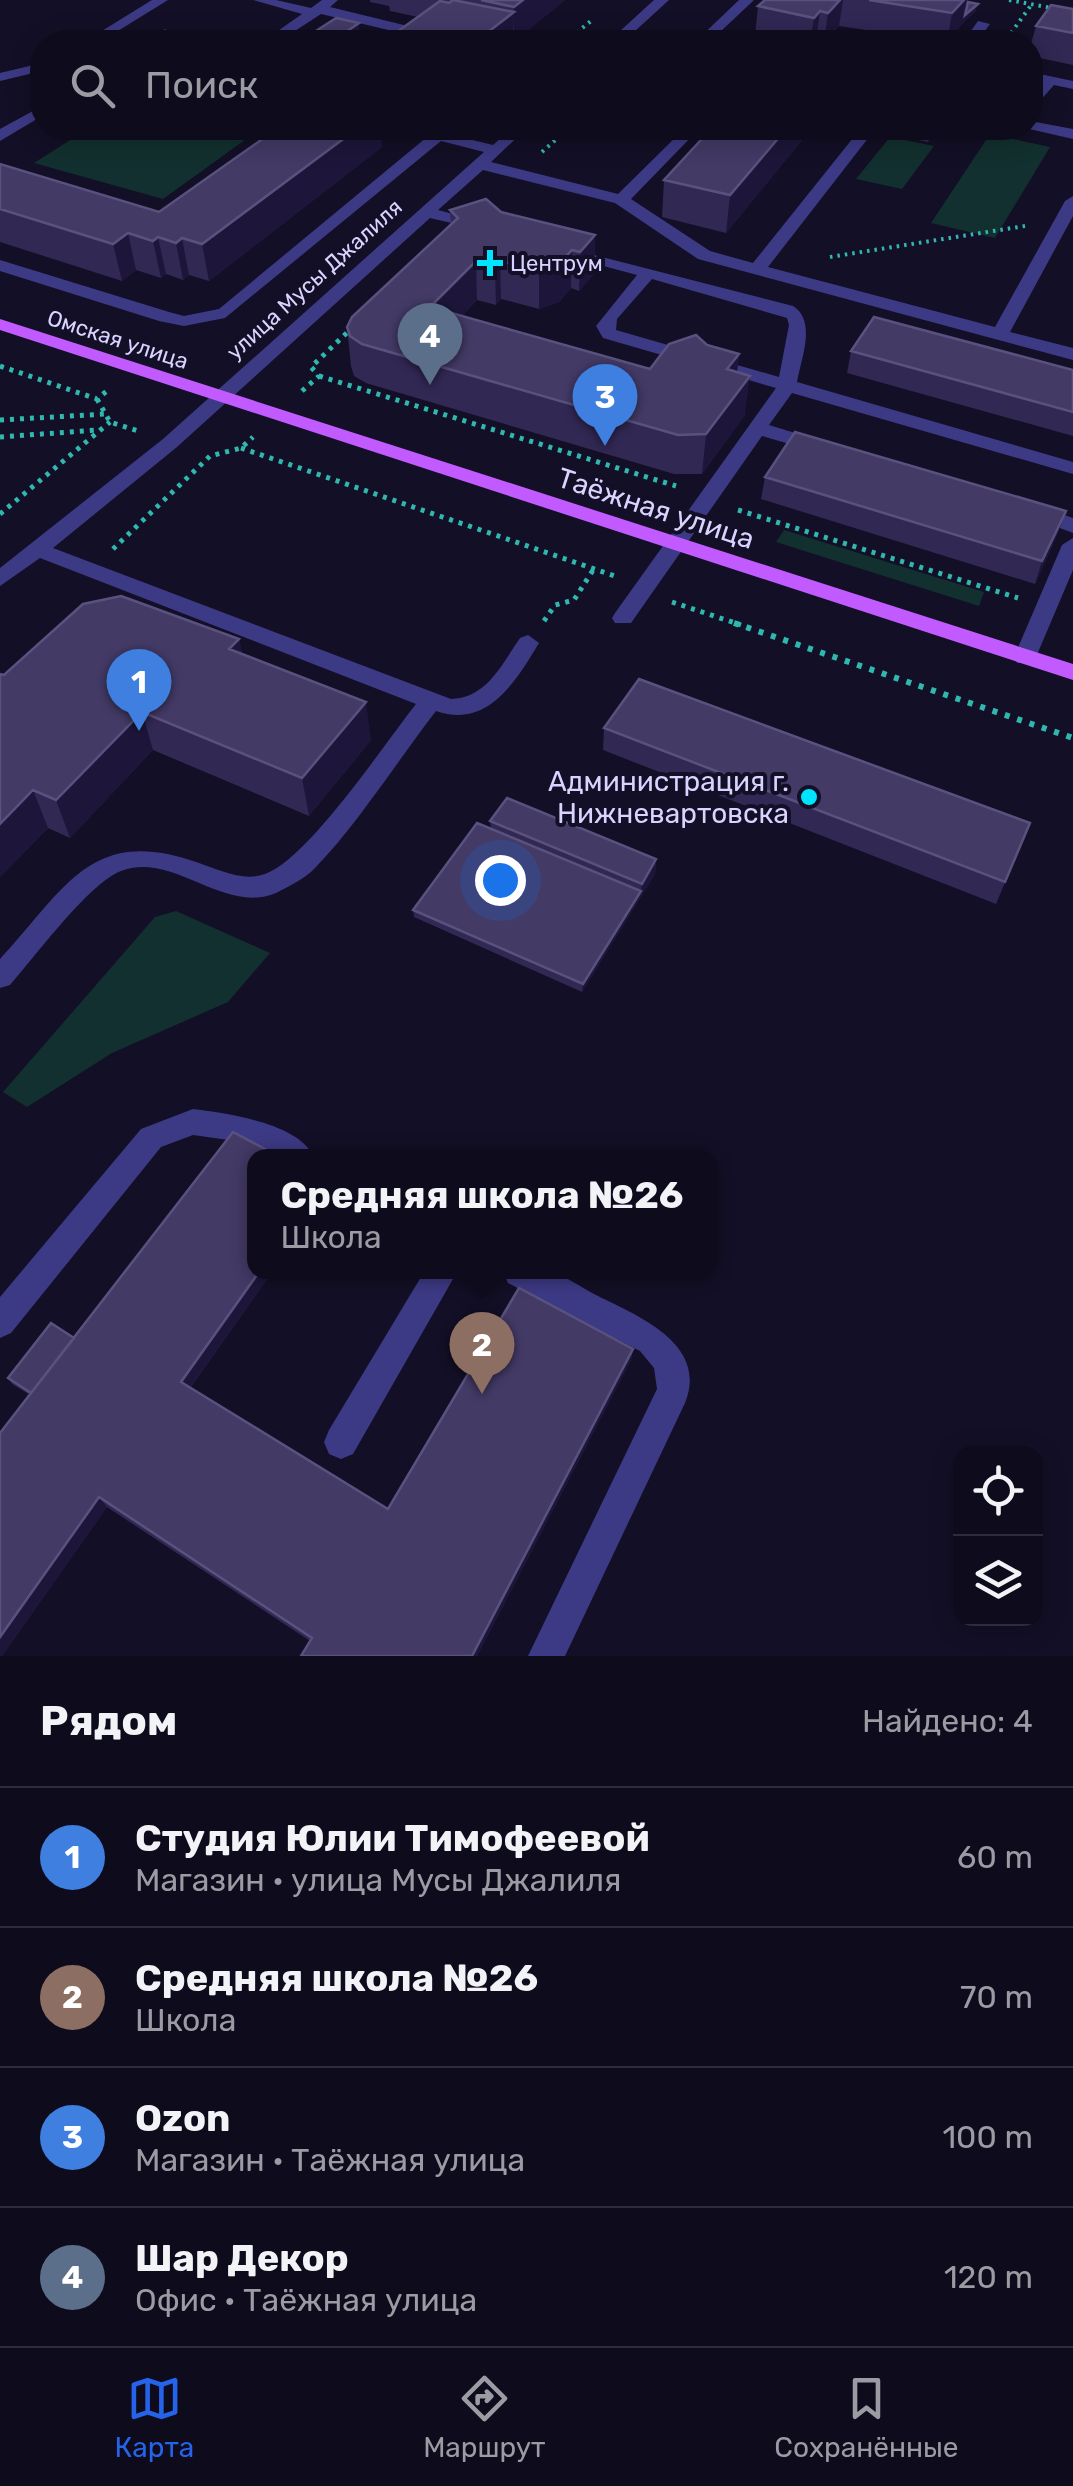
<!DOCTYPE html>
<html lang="ru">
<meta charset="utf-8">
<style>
body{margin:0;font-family:Rubik,sans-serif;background:#171425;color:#f1f3f6}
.controls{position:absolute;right:30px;bottom:30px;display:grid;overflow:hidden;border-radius:20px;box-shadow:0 5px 25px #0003}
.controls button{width:90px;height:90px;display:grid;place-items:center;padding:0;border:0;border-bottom:2px solid #2e2b3b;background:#0e0b1c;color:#f1f3f6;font:50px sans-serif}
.you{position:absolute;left:500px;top:880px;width:35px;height:35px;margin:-25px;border:8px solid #fff;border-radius:50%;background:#1a73e8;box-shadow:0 0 0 15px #1a73e833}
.badge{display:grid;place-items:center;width:65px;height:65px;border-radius:50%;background:#2563eb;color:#fff;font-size:32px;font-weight:700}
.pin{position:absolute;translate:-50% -82px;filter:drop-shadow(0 2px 5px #0008)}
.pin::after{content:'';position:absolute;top:52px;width:35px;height:30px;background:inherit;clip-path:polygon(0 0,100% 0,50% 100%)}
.popup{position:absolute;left:247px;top:1149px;width:470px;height:130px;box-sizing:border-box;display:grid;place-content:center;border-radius:20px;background:#0e0b1c;filter:drop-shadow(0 2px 8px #0005);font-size:32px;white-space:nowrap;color:#9b9ba3}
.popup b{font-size:38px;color:#f1f3f6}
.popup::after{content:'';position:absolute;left:50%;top:100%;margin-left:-20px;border:20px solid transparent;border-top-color:#0e0b1c}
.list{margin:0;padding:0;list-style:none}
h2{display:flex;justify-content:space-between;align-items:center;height:130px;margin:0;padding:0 40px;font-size:42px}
h2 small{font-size:32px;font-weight:400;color:#9b9ba3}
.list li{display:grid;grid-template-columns:65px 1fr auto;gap:30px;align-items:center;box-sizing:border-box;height:140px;padding:0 40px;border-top:2px solid #2e2b3b}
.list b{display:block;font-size:38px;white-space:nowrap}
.list p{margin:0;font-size:32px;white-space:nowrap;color:#9b9ba3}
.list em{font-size:32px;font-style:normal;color:#9b9ba3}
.icon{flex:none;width:55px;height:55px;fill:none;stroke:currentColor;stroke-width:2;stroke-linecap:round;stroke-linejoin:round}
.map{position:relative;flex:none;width:1073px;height:1656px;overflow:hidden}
.search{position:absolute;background:#0e0b1c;box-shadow:0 5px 25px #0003;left:30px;right:30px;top:30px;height:110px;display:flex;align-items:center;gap:25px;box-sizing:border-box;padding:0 35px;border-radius:40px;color:#9b9ba3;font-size:38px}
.sheet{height:690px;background:#0e0b1c}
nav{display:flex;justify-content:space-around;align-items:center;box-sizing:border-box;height:140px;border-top:2px solid #2e2b3b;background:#0e0b1c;font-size:28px;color:#9b9ba3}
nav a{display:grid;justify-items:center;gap:5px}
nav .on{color:#2563eb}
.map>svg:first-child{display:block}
.green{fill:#12302f}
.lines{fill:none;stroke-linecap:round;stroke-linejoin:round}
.path-far2{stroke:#2fb8b0;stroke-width:4;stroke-dasharray:2.5 5;stroke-linecap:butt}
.path-far1{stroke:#2fb8b0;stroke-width:5;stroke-dasharray:4 6;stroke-linecap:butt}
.path{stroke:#2fb8b0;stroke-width:6;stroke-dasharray:5 8;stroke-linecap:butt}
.minor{fill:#3d3a85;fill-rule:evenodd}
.major{fill:#c25bff;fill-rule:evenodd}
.wall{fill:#312854}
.shaded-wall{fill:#1d163a}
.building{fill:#433a66;stroke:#5a527e;stroke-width:2.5}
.poi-dot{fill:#00e5ff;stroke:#130f26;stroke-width:4}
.labels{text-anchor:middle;stroke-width:8;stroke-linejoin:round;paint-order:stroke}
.far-poi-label{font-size:22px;fill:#d9d4ff;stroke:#130f26;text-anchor:start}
.far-street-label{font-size:22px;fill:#d9d4ff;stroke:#130f26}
.street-label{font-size:28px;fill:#d9d4ff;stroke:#130f26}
.poi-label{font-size:28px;fill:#d9d4ff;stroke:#130f26;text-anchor:end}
</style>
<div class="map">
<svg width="1073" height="1656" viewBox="0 0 1073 1656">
<rect width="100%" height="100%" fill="#130f26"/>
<path class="green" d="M89,128H212L249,137L163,199L34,163Z
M990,134L1050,147L995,238L931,223Z
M890,137L934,146L902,189L856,179Z
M784,530L984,592L979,606L776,542Z
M176,911L270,953L228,1002L112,1053L27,1107L3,1092L155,917Z"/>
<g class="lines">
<path class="path-far2" d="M1009,0L1073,12
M1011,33L1032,4
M565,42L591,21
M542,152L569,128
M830,257L1025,226"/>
<path class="path-far1" d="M0,366L97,399L108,390
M319,376L676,486
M302,391L319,376L311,367L353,327
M97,399L110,422L138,431
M0,420L106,414
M0,437L98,430
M241,448L615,576
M738,510L1018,598
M0,514L110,422
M113,549L210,456L241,448L253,437
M672,602L741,625
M544,621L555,605L574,600L595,567"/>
<path class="path" d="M734,623L1073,738"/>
<path class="minor" d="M152,0H168L100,42H84Z
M253,0H276L311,8L322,0H338L330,7L412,27L416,35L407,42H391L401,33L321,14L278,42H262L302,14Z
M654,0H669L623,42H608Z
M739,0H754L719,33L750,42H695Z
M978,21L990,24L977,42H963Z
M165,29L172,33L159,42H143Z
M870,31L919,42H846Z
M42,63V71L0,81V73Z
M1030,72L1073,81V89L1054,85L1030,112V97L1041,83L1030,80Z
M42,106V116L0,141V129Z
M1030,121L1073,129V139L1025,128H1030Z
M400,128H423L493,145L512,128H527L491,162L618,194L685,128H700L631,199L710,251L753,263L861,128H876L768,267L995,327L1065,201L1073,196V216L1010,332L1073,348V360L698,259L615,203L483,170L438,210L490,224V232L430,218L177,447L53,548L451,699C487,698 502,664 520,638L528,635L539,643C516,681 488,729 436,711C398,760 357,825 315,868C306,878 288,887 276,893C224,915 173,851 121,871C89,883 35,957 10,985L0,988V959C66,888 91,824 199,863C220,870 243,882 265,874C308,859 385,743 416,704L40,558L0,586V568L163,439L484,152L441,141L225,318L184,326L159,321L0,271V260L169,312L184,316L219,309L427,137Z
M555,245L793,306C817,321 801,359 797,382L1073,462V474L792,393L769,425L831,444V452L824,454L762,436L631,623H615L612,618L615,613L776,388L603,338L596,326L637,275L555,253ZM652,279L787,318L789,325L779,377L616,330L617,319Z
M1030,503L1073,518V533L1023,514L1020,509L1023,504Z
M1073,538V570L1036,657L1033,663H1017L1014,657L1062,545Z
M193,1109C225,1113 298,1123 313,1156H270L243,1142L193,1135L161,1147L11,1333L0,1338V1297L141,1129Z
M424,1272H457L353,1454L341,1459L329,1454L324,1442L329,1430Z
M503,1272C517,1271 536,1268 550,1272C565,1275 583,1289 598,1296C638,1316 709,1344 685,1403L565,1656H528L657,1389L654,1368L640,1351L508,1283Z"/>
<path class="major" d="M0,319L1073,664V680L0,330Z"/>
</g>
<path class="wall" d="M370,0H565L513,42H383L418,17L390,11L389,6L370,2Z
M765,0H968V2L976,11L964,22L947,42L839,26L824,42L816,41L814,42H784L755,36L758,6Z
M1073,9V65L1030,56V47L1036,26Z
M712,128H812L726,233L662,217L664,180Z
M898,128H939L928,142L896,135Z
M382,147L209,281L189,275L183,280L166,274L161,278L136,270L122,281L0,242V164L159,212Z
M450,210L501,212L595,235L594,274L579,291L571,288L559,302L539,309L501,299L496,305L477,300L462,316L650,369L707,345L739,354L737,372L745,415L702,474H674L366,383L354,376L351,366L347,327L451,225Z
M851,351L1073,370V436L847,373Z
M765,477L1058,533L1035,584L761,499Z
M239,639L242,654L371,740L309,816L153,750L70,838L48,828L0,877L4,675Z
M604,728L1030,823L996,904L603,750Z
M490,821L656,859L655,874L582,992L414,917L413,910L491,828Z
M272,1272L190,1388L388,1509L633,1349L631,1360L477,1656H301L310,1641L107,1507L2,1656H0L30,1395L12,1384L8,1378L74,1338Z"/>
<path class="shaded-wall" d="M523,0H565L514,42V7Z
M840,0H843L839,26L824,42L828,13Z
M964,0H968L965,15L978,4L976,11L964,22L947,42L952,13Z
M820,11L816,41L810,42L814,18Z
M514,12L513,42H475Z
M359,23L360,37L353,42H331Z
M358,128H381L382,147L209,281L202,244Z
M787,128H812L726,233L730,195Z
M935,128H939L928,142L930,135Z
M128,233L136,270L122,281L113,244Z
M595,235L594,274L579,291L580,252Z
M158,237L166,274L161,278L153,241Z
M182,238L189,275L183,280L176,243Z
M572,250L571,288L559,302L539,309V271Z
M476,261L477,300L433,346L430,307Z
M500,261L501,299L496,305L495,266Z
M739,354L735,393L727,369Z
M750,376L745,415L702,474L706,434Z
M1066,511L1058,533L1035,584L1042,561Z
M239,639L247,677L229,649Z
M366,702L371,740L309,816L302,778Z
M142,712L153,750L70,838L56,800Z
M33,790L48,828L0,877V824Z
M656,859L655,874L582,992L583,984L641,891L642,884Z
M259,1272H272L186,1393L181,1382Z
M633,1349L631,1360L477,1656H472Z
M99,1497L107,1507L2,1656H0V1637Z"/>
<path class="building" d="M453,0L514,12L475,42H383L440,1L449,3Z
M481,0H523L514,7Z
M765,0H840L828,13L820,11L814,18L758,6Z
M869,0H964L952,13Z
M968,2L978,4L965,15Z
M1051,5L1073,9V33L1036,26Z
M336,18L359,23L331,42H299Z
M278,128H358L202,244L182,238L176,243L158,237L153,241L128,233L113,244L0,209V164L159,212Z
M712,128H787L730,195L664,180Z
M899,128H935L930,135Z
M486,199L501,212L595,235L580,252L572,250L560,263L539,271L500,261L495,266L476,261L430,307L650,369L669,344L696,335L707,345L739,354L727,369L750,376L706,434L678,435L362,344L350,336L347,327L352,317L458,218L450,210Z
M874,317L1073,370V412L851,351Z
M795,432L1066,511L1042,561L765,477Z
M121,596L239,639L229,649L366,702L302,778L142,712L56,800L33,790L0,824V674L4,675L83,604Z
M639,679L1030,823L1005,882L604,728Z
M507,798L656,859L642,884L490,821Z
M477,823L641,891L583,984L413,910Z
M233,1132L278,1156H254V1272H259L181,1382L388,1509L519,1288L633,1349L472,1656H301L312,1638L99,1497L0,1637V1433Z
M51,1323L74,1338L31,1393L8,1378Z"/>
<g class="poi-dot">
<path d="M485 248h10v10h10v10h-10v10h-10v-10h-10v-10h10z"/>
<circle cx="809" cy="797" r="10"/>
</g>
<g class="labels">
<g class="far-poi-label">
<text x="510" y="271">Центрум</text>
</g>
<g class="far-street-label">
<text transform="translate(314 279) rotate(-42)" y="8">улица Мусы Джалиля</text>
<text transform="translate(118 339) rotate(18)" y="8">Омская улица</text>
</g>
<g class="street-label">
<text transform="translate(656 508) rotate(18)" y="10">Таёжная улица</text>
</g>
<g class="poi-label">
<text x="789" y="791">Администрация г.<tspan x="789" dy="32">Нижневартовска</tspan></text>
</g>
</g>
</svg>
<div class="controls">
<button><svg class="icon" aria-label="locate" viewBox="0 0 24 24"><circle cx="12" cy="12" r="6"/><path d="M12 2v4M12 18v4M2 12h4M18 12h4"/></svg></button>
<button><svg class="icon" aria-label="layers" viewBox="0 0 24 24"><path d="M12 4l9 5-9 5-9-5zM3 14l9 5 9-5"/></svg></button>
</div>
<div class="you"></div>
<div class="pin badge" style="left:139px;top:731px;background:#3f7fe0">1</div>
<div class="pin badge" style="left:482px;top:1394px;background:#8d6e63">2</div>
<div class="popup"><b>Средняя школа №26</b>Школа</div>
<div class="pin badge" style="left:605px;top:446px;background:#3f7fe0">3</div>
<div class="pin badge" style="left:430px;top:385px;background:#5c6f8a">4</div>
<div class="search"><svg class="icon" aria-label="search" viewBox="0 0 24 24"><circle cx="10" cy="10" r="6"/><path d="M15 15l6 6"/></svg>Поиск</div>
</div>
<section class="sheet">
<h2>Рядом<small>Найдено: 4</small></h2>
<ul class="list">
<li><span class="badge" style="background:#3f7fe0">1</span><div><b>Студия Юлии Тимофеевой</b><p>Магазин · улица Мусы Джалиля</p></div><em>60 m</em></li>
<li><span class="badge" style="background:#8d6e63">2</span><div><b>Средняя школа №26</b><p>Школа</p></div><em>70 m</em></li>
<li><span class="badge" style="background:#3f7fe0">3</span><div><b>Ozon</b><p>Магазин · Таёжная улица</p></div><em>100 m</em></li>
<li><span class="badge" style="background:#5c6f8a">4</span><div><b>Шар Декор</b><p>Офис · Таёжная улица</p></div><em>120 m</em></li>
</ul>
</section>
<nav>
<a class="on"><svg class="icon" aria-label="map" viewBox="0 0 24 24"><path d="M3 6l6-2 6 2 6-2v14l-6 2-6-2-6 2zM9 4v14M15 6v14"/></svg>Карта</a>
<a><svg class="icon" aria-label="directions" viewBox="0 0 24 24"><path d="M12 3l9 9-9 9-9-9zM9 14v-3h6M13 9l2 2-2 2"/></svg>Маршрут</a>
<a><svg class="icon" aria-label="saved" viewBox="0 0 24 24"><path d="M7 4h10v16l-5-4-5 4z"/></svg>Сохранённые</a>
</nav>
